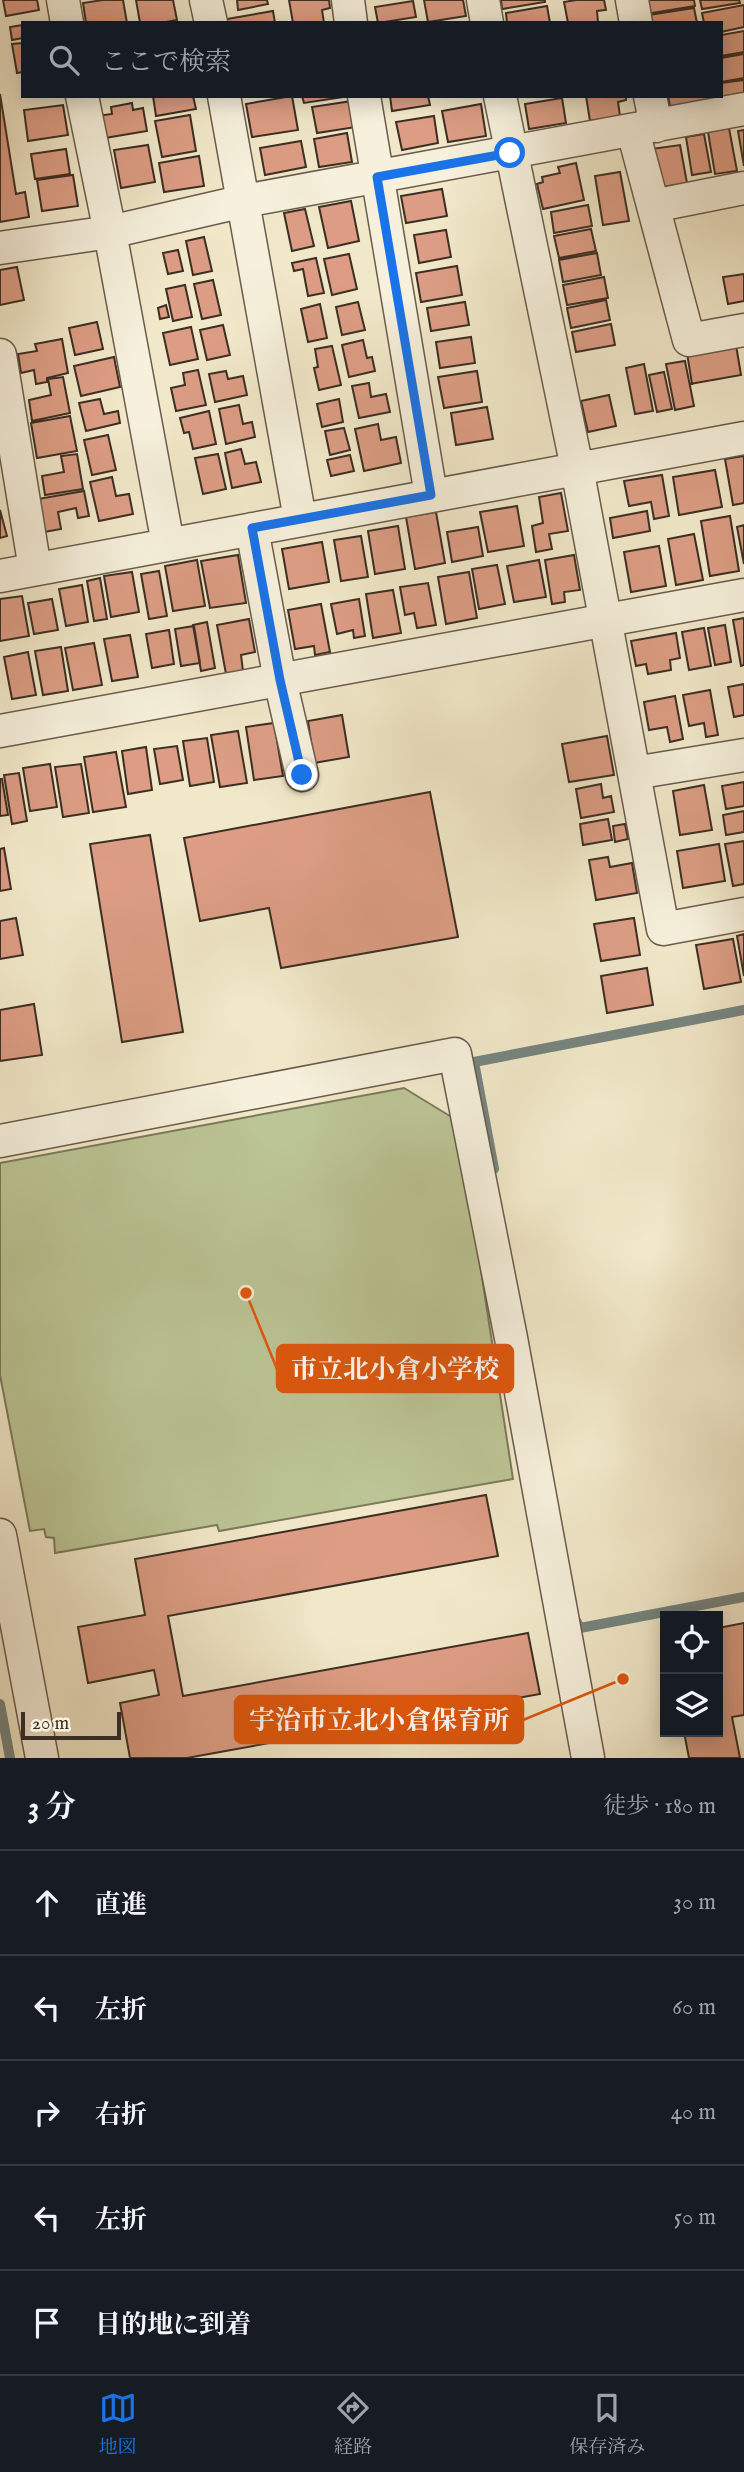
<!DOCTYPE html>
<html lang="ja">
<meta charset="utf-8">
<style>
body{margin:0;font-family:"IM FELL English","Noto Serif JP",serif;background:#242831;color:#f1f3f6}
.controls{position:absolute;right:21px;bottom:21px;display:grid;overflow:hidden;border-radius:0px;box-shadow:0 4px 18px #0003}
.controls button{width:63px;height:63px;display:grid;place-items:center;padding:0;border:0;border-bottom:2px solid #363941;background:#171b24;color:#f1f3f6;font:35px sans-serif}
.scale{position:absolute;left:21px;bottom:18px;width:100px;box-sizing:border-box;padding-left:7px;border:4px solid #3d2e24;border-top:0;font-size:19px;line-height:24px;white-space:nowrap;color:#3d2e24;-webkit-text-stroke:5px #f6f0dc;paint-order:stroke}
.stop{position:absolute;width:21px;height:21px;margin:-16px;border:5px solid #1a73e8;border-radius:50%;background:#fff}
.stop.end{background:#1a73e8;border-color:#fff;box-shadow:0 2px 7px #0008}
.list{margin:0;padding:0;list-style:none}
h2{display:flex;justify-content:space-between;align-items:center;height:91px;margin:0;padding:0 28px;font-size:30px}
h2 small{font-size:23px;font-weight:400;color:#9ea1a6}
.list li{display:grid;grid-template-columns:46px 1fr auto;gap:21px;align-items:center;box-sizing:border-box;height:105px;padding:0 28px;border-top:2px solid #363941}
.list b{display:block;font-size:26px;white-space:nowrap}
.list em{font-size:23px;font-style:normal;color:#9ea1a6}
.icon{flex:none;width:38px;height:38px;fill:none;stroke:currentColor;stroke-width:2;stroke-linecap:round;stroke-linejoin:round}
.map{position:relative;flex:none;width:744px;height:1758px;overflow:hidden}
.search{position:absolute;background:#171b24;box-shadow:0 4px 18px #0003;left:21px;right:21px;top:21px;height:77px;display:flex;align-items:center;gap:18px;box-sizing:border-box;padding:0 24px;border-radius:0px;color:#9ea1a6;font-size:26px}
.sheet{height:616px;background:#171b24}
nav{display:flex;justify-content:space-around;align-items:center;box-sizing:border-box;height:98px;border-top:2px solid #363941;background:#171b24;font-size:19px;color:#9ea1a6}
nav a{display:grid;justify-items:center;gap:4px}
nav .on{color:#1a73e8}
.map>svg:first-child{display:block}
.green{fill:#bcc595;stroke:#7c7a5c;stroke-width:2}
.lines{fill:none;stroke-linecap:round;stroke-linejoin:round}
.stream{stroke:#768580;stroke-width:10}
.building{fill:#dc9d84;stroke:#3d2e24;stroke-width:2}
.street-casing{stroke:#6a5c4d;stroke-width:35}
.street{stroke:#f6f0dc;stroke-width:32}
.route{stroke:#1a73e8;stroke-width:9}
.leader{fill:none;stroke:#df570d;stroke-width:2.5}
.callout-dot{fill:#df570d;stroke:#f6f0dc;stroke-width:2.5}
.callout{fill:#df570d;stroke:#df570d;stroke-width:2.5}
.callout-label{font-size:26px;text-anchor:middle;font-weight:bold;fill:#fff}
</style>
<div class="map">
<svg width="744" height="1758" viewBox="0 0 744 1758">
<rect width="100%" height="100%" fill="#f1e8c9"/>
<filter id="stains"><feTurbulence type="fractalNoise" baseFrequency=".00286" numOctaves="4"/><feColorMatrix values="0 0 0 0 .2 0 0 0 0 .09 0 0 0 0 .02 0 0 0 .5 -.17"/></filter>
<radialGradient id="worn" r=".72"><stop offset=".6" stop-color="#630" stop-opacity="0"/><stop offset="1" stop-color="#630" stop-opacity=".3"/></radialGradient>
<path class="green" d="M404,1088L458,1121L513,1479L219,1531L217,1525L55,1553L54,1538L46,1537L44,1529L30,1531L0,1375V1163Z"/>
<g class="lines">
<path class="stream" d="M494,1169L474,1062L744,1010
M575,1619L580,1628L744,1597
M0,1704L10,1758"/>
</g>
<path class="building" d="M3,0H37L39,10L6,16Z
M103,0H123L127,23H86L83,3Z
M136,0H173L177,20L161,23H140Z
M237,0H267L268,4L238,10Z
M289,0H329L330,8L322,10L324,23H293Z
M424,0H463L466,16L428,22Z
M501,0H545V2L502,9Z
M576,0H604L606,10L597,11L598,22L568,23L564,2Z
M644,0H694L695,6L646,14Z
M700,0H739L740,3L702,9Z
M413,1L416,17L378,23L375,7Z
M744,5V27L721,32V23H704L702,13Z
M547,6L550,23H507L506,13Z
M694,8L697,23H650L649,15Z
M273,11L275,23H222L221,20Z
M23,25V38L12,40L10,27Z
M744,31V52L721,56V35Z
M23,43V72L17,73L12,44Z
M744,54V78L721,82V58Z
M744,80V102L717,106L715,96H721V83Z
M0,94L16,194L25,192L29,217L0,222Z
M153,96H193L196,109L156,116Z
M292,96L298,130L252,137L246,104Z
M302,96H344V97L304,103Z
M390,96H428L430,105L392,111Z
M586,96H626V100L618,102L620,116L590,121Z
M668,96H710L712,107L671,111Z
M562,98L566,123L529,129L525,104Z
M352,101L356,127L317,133L312,107Z
M132,103L133,110L143,108L147,131L99,139L96,116L112,114L111,107Z
M481,104L486,136L448,142L442,111Z
M63,105L68,135L28,141L24,110Z
M190,115L196,151L162,157L155,121Z
M434,116L438,143L402,150L396,122Z
M729,128L737,171L715,174L708,132Z
M744,130V166L738,131Z
M347,133L352,162L319,167L314,139Z
M704,134L711,172L692,175L686,137Z
M301,141L306,167L265,175L260,148Z
M148,145L155,182L121,188L114,150Z
M680,145L687,183L657,188L651,149Z
M66,149L70,174L35,179L31,154Z
M199,156L204,186L164,192L159,163Z
M576,163L584,200L543,209L537,184L543,182L542,177L560,173L558,167Z
M620,172L629,221L603,225L595,176Z
M73,175L78,206L42,211L37,180Z
M442,189L447,216L406,223L401,196Z
M351,201L359,241L328,248L319,207Z
M588,205L592,226L554,233L551,212Z
M305,209L314,246L292,251L284,213Z
M591,229L596,251L559,258L554,236Z
M446,230L451,257L419,263L414,235Z
M204,237L212,271L193,275L186,241Z
M178,250L183,271L168,274L163,253Z
M597,253L601,275L563,282L559,260Z
M349,254L357,289L332,295L324,259Z
M316,258L324,293L308,296L303,269L294,271L292,263Z
M457,266L462,295L421,302L416,273Z
M17,267L24,300L0,305V270Z
M744,274V301L728,304L723,277Z
M604,277L608,298L567,305L563,285Z
M213,280L221,315L202,319L194,284Z
M185,285L192,317L173,321L166,289Z
M606,300L610,320L571,328L567,308Z
M358,302L365,330L342,335L336,307Z
M465,302L469,325L431,331L427,308Z
M320,304L327,338L308,342L301,309Z
M166,305L169,317L160,319L158,308Z
M97,322L103,349L75,355L69,328Z
M611,324L615,345L576,352L572,332Z
M223,325L230,355L207,360L200,330Z
M191,327L198,359L170,365L163,333Z
M471,337L475,363L440,368L436,342Z
M62,339L68,373L47,378V382L36,384L34,370L21,373L18,354L37,351L35,344Z
M363,340L367,358L372,357L375,371L349,377L342,345Z
M736,345L741,375L690,384H692L687,353Z
M332,346L341,385L319,390L314,368L318,367L315,349Z
M114,357L120,387L81,396L74,366Z
M685,361L694,406L675,410L666,364Z
M644,364L653,411L635,414L626,368Z
M198,370L206,405L176,411L171,388L185,385L183,373Z
M226,371L228,379L243,376L247,395L215,402L209,374Z
M477,371L482,402L444,408L438,377Z
M664,372L672,409L657,412L649,375Z
M63,377L70,413L32,421L29,400L51,395L48,379Z
M369,383L371,397L386,394L390,412L359,418L352,386Z
M609,395L616,426L588,432L581,401Z
M100,399L104,414L118,411L120,423L86,431L79,403Z
M339,399L343,422L322,427L317,404Z
M239,405L243,424L252,422L255,437L226,444L219,409Z
M487,407L493,439L456,445L451,413Z
M209,411L216,444L193,449L189,432L184,433L180,418Z
M70,416L77,451L37,458L31,423Z
M378,424L381,440L396,437L401,463L364,471L355,429Z
M344,428L350,450L330,455L325,431Z
M108,435L116,470L92,475L84,440Z
M241,449L245,464L256,462L261,482L232,488L225,453Z
M77,454L83,489L45,495L42,476L64,472L61,456Z
M218,454L226,489L203,494L195,458Z
M350,455L354,471L331,476L327,460Z
M744,456V503L733,505L725,459Z
M715,470L722,507L679,515L673,477Z
M662,475L669,516L654,519L651,502L629,506L624,481Z
M112,477L116,496L129,494L133,514L99,521L90,482Z
M84,491L89,516L78,518L76,508L58,512L61,529L44,532L38,499Z
M561,493L568,531L549,534L552,549L536,552L532,526L543,523L539,497Z
M517,506L524,546L488,552L480,512Z
M0,510L7,536L0,538Z
M647,511L650,531L613,538L610,518Z
M436,512L445,563L415,569L406,517Z
M730,516L739,571L710,576L701,521Z
M744,525V564L737,527Z
M398,526L405,569L375,574L368,531Z
M478,527L483,556L452,562L447,532Z
M694,534L703,580L676,585L668,539Z
M361,536L368,577L341,581L334,540Z
M322,542L329,582L289,589L282,549Z
M659,546L666,586L631,592L624,552Z
M238,555L246,603L210,608L201,561Z
M574,555L580,590L564,592L565,602L552,604L545,560Z
M197,560L205,606L173,611L165,566Z
M539,560L546,597L514,602L507,566Z
M497,565L505,604L479,609L472,569Z
M159,571L167,616L149,619L141,574Z
M132,572L139,612L111,617L104,576Z
M469,572L477,618L446,624L438,577Z
M100,578L107,619L94,621L87,581Z
M428,583L436,625L417,628L414,613L405,615L400,587Z
M82,585L88,622L66,626L59,589Z
M393,590L401,633L373,638L366,594Z
M22,596L29,636L0,641V599Z
M52,599L58,630L34,634L28,603Z
M359,599L365,636L354,638L353,630L337,634L331,604Z
M321,604L330,652L315,655L314,646L295,649L288,610Z
M744,618V665L741,666L733,620Z
M249,619L255,652L241,655L243,671L226,674L217,625Z
M207,622L215,668L201,671L193,625Z
M725,625L731,662L715,665L708,628Z
M194,626L200,663L181,666L175,629Z
M704,628L711,666L689,670L682,632Z
M169,630L174,664L152,668L146,634Z
M676,633L680,658L670,660L671,670L648,674L646,664L636,666L631,641Z
M130,635L138,677L112,681L104,639Z
M94,643L102,685L73,690L65,648Z
M61,647L68,691L43,695L35,651Z
M28,652L36,695L12,699L4,657Z
M744,684V715L734,717L728,687Z
M710,690L718,735L706,737L704,723L689,726L683,695Z
M675,696L683,739L670,742L667,727L649,730L644,702Z
M342,715L349,757L314,763L308,721Z
M274,723L283,776L254,780L246,727Z
M238,731L247,783L220,787L211,735Z
M607,736L614,775L569,782L562,744Z
M207,738L214,782L190,786L183,741Z
M177,746L183,780L160,784L154,749Z
M146,747L152,790L128,794L122,751Z
M116,752L126,807L93,812L84,757Z
M50,764L57,807L30,811L23,768Z
M81,764L89,813L63,817L55,767Z
M19,773L27,821L12,824L4,775Z
M0,779H2L8,815L0,816Z
M744,782V806L726,809L722,786Z
M601,784L603,798L611,796L614,812L581,818L576,789Z
M704,785L712,830L680,835L673,791Z
M430,792L458,937L281,968L269,908L200,921L184,838Z
M744,811V832L726,835L723,815Z
M608,819L612,840L583,845L580,824Z
M625,824L628,839L615,842L613,826Z
M150,835L183,1032L122,1042L90,844Z
M744,841V884L733,886L725,844Z
M719,844L725,881L683,888L677,851Z
M4,848L11,889L0,891V849Z
M608,857L610,867L632,863L637,893L596,900L589,860Z
M16,918L23,955L0,959V921Z
M634,918L640,955L601,961L594,924Z
M744,934V976L737,936Z
M733,939L741,982L704,989L696,945Z
M647,968L653,1005L607,1013L601,976Z
M34,1004L42,1055L0,1061V1010Z
M486,1495L498,1556L168,1616L183,1696L528,1633L540,1694L187,1758H130L120,1703L159,1695L154,1670L88,1683L78,1627L145,1615L135,1559Z
M744,1623V1715L732,1717L740,1758H689L684,1732H718V1628Z"/>
<g class="lines">
<g class="street-casing">
<path id="street" d="M63,0L67,23
M206,0L211,23
M348,0L351,23
M483,0L487,23
M632,0L636,23
M82,96L110,232L168,544
M224,96L300,519
M364,96L431,495
M500,96L577,468L663,929L744,914
M650,96L656,126
M633,131L689,340L744,330
M653,206L744,188
M0,248L110,232L244,201L744,109
M0,355L35,569
M252,529L280,680L302,775
M0,576L744,438
M0,731L744,595
M634,773L744,755
M0,1141L455,1054L511,1338L588,1758
M0,1535L42,1758"/>
</g>
<use href="#street" class="street"/>
</g>
<g class="lines">
<path class="route" d="M302,775L280,680L252,528L431,495L377,177L510,153"/>
</g>
<path class="leader" d="M246 1293L277 1369M623 1679L523 1720"/>
<g class="callout-dot">
<circle cx="246" cy="1293" r="7"/>
<circle cx="623" cy="1679" r="7"/>
</g>
<g class="callout">
<rect x="277" y="1345" width="236" height="47" rx="7"/>
<rect x="235" y="1696" width="288" height="47" rx="7"/>
</g>
<g class="callout-label">
<text x="395" y="1378">市立北小倉小学校</text>
<text x="379" y="1729">宇治市立北小倉保育所</text>
</g>
<rect width="100%" height="100%" filter="url(#stains)"/>
<rect width="100%" height="100%" fill="url(#worn)"/>
</svg>
<div class="controls">
<button><svg class="icon" aria-label="locate" viewBox="0 0 24 24"><circle cx="12" cy="12" r="6"/><path d="M12 2v4M12 18v4M2 12h4M18 12h4"/></svg></button>
<button><svg class="icon" aria-label="layers" viewBox="0 0 24 24"><path d="M12 4l9 5-9 5-9-5zM3 14l9 5 9-5"/></svg></button>
</div>
<div class="scale">20 m</div>
<div class="stop" style="left:510px;top:153px"></div>
<div class="stop end" style="left:302px;top:775px"></div>
<div class="search"><svg class="icon" aria-label="search" viewBox="0 0 24 24"><circle cx="10" cy="10" r="6"/><path d="M15 15l6 6"/></svg>ここで検索</div>
</div>
<section class="sheet">
<h2>3 分<small>徒歩 · 180 m</small></h2>
<ul class="list">
<li><svg class="icon" aria-label="ahead" viewBox="0 0 24 24"><path d="M12 20V5M6 11l6-6 6 6"/></svg><div><b>直進</b></div><em>30 m</em></li>
<li><svg class="icon" aria-label="left" viewBox="0 0 24 24"><path d="M17 20v-9H6M10 6l-5 5 5 5"/></svg><div><b>左折</b></div><em>60 m</em></li>
<li><svg class="icon" aria-label="right" viewBox="0 0 24 24"><path d="M7 20v-9h11M14 6l5 5-5 5"/></svg><div><b>右折</b></div><em>40 m</em></li>
<li><svg class="icon" aria-label="left" viewBox="0 0 24 24"><path d="M17 20v-9H6M10 6l-5 5 5 5"/></svg><div><b>左折</b></div><em>50 m</em></li>
<li><svg class="icon" aria-label="arrive" viewBox="0 0 24 24"><path d="M6 21V4h12l-3 4 3 4H6"/></svg><div><b>目的地に到着</b></div></li>
</ul>
</section>
<nav>
<a class="on"><svg class="icon" aria-label="map" viewBox="0 0 24 24"><path d="M3 6l6-2 6 2 6-2v14l-6 2-6-2-6 2zM9 4v14M15 6v14"/></svg>地図</a>
<a><svg class="icon" aria-label="directions" viewBox="0 0 24 24"><path d="M12 3l9 9-9 9-9-9zM9 14v-3h6M13 9l2 2-2 2"/></svg>経路</a>
<a><svg class="icon" aria-label="saved" viewBox="0 0 24 24"><path d="M7 4h10v16l-5-4-5 4z"/></svg>保存済み</a>
</nav>
